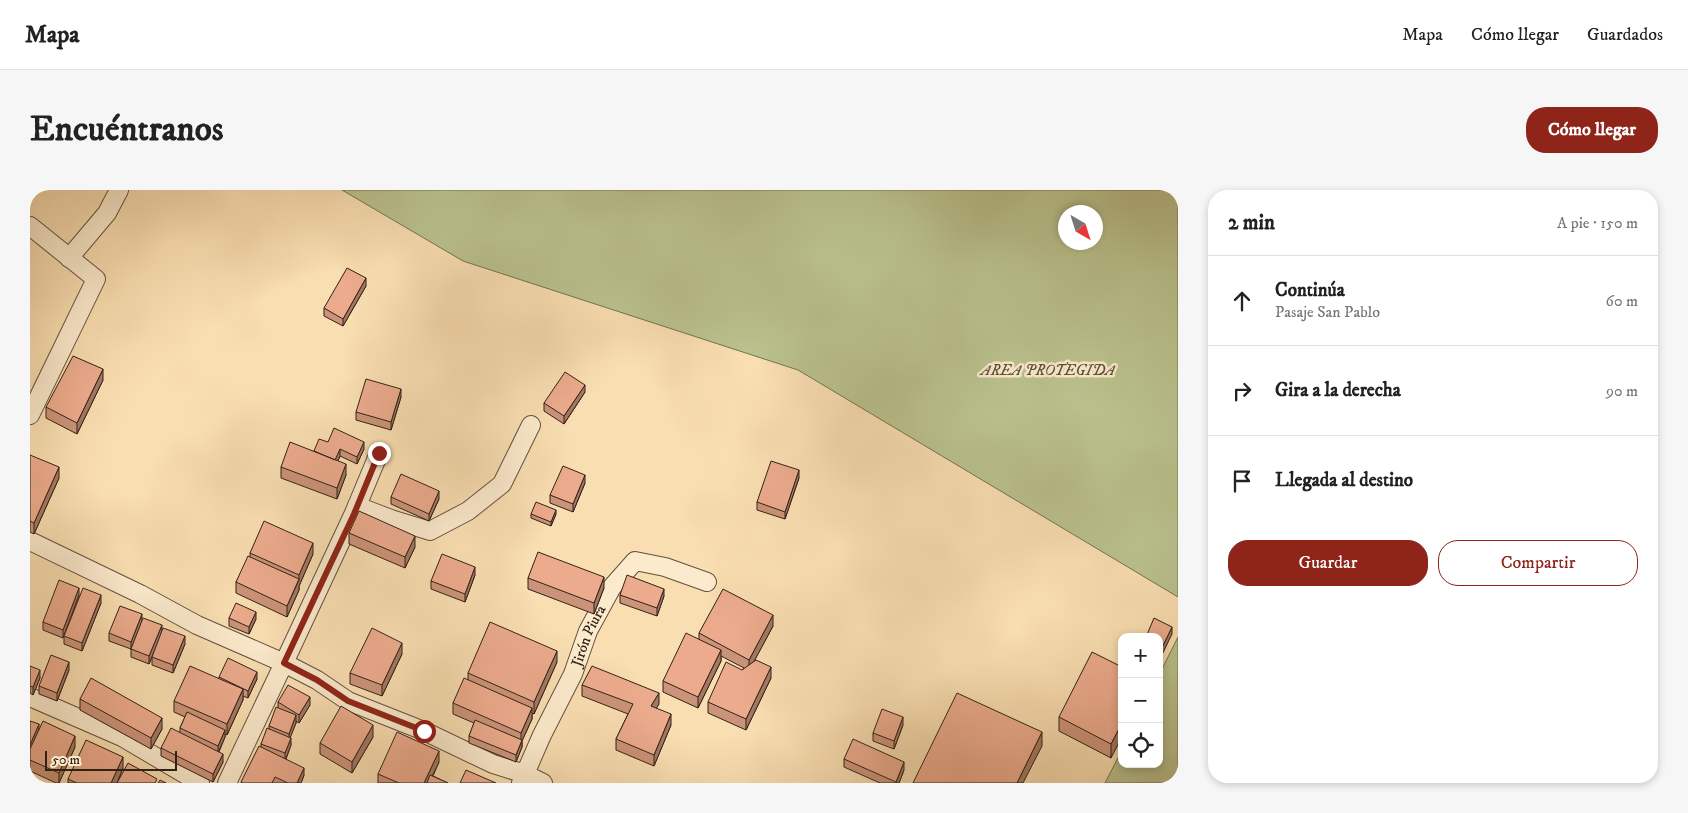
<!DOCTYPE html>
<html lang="es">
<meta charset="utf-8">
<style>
body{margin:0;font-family:"IM FELL DW Pica",serif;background:#f6f6f6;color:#222}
.controls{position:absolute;right:15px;bottom:15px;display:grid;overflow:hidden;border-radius:10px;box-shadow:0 2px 8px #0003}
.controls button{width:45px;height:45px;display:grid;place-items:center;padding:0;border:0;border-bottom:1px solid #e0e0e0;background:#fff;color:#222;font:25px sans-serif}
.compass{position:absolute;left:1028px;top:15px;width:45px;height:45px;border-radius:50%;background:#fff;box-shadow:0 2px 8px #0003;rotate:141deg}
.scale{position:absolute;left:15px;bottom:12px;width:132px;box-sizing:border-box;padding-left:5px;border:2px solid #312218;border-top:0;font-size:14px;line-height:18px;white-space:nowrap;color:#312218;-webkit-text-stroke:4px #fbeacc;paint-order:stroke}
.stop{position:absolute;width:15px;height:15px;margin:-11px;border:4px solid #8f2418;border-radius:50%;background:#fff}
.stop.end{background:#8f2418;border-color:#fff;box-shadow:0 1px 5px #0008}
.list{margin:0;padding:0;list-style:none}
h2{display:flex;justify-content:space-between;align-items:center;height:65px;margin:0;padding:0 20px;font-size:21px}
h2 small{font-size:16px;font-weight:400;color:#767676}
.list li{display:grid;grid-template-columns:32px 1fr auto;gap:15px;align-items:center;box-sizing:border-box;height:90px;padding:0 20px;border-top:1px solid #e0e0e0}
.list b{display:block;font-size:19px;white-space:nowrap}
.list p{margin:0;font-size:16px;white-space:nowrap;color:#767676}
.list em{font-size:16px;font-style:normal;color:#767676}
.actions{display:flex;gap:10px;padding:15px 20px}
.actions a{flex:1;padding:11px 0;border:1px solid #8f2418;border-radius:20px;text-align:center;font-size:18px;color:#8f2418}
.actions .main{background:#8f2418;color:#fff}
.icon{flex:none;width:28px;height:28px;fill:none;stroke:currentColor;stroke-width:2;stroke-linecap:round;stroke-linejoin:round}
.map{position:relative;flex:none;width:1148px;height:593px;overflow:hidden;border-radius:20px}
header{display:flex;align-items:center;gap:30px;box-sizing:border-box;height:70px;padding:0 25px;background:#fff;border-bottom:1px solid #e0e0e0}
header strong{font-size:24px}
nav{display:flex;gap:28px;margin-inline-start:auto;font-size:18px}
.intro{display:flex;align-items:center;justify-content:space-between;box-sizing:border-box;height:120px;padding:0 30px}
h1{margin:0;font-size:35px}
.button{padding:12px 22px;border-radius:20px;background:#8f2418;color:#fff;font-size:18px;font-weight:700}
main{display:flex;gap:30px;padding:0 30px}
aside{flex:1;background:#fff;border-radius:20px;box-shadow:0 2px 8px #0003}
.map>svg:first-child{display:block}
.green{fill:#bac28e;stroke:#767253;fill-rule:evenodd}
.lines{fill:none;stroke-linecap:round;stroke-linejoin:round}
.street-casing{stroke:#63513e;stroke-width:20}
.street{stroke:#fbeacc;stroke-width:18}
.wall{fill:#cb9379;stroke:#312218}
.shaded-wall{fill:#a57863;stroke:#312218}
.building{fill:#ecab8d;stroke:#312218}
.route{stroke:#8f2418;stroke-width:6}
.labels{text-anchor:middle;stroke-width:5;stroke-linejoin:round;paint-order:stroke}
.park-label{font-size:15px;font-style:italic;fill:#5a523b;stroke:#fbeacc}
.street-label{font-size:15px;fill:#312218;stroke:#fbeacc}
</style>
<header>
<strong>Mapa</strong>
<nav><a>Mapa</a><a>Cómo llegar</a><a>Guardados</a></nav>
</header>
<div class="intro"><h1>Encuéntranos</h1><a class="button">Cómo llegar</a></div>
<main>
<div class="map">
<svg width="1148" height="593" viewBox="0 0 1148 593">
<rect width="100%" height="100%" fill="#f9deb1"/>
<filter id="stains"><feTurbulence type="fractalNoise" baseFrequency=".004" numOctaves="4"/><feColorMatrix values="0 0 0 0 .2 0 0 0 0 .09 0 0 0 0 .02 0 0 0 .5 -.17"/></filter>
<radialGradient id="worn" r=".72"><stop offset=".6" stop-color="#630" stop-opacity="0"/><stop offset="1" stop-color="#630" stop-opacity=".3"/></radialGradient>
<path class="green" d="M312,0H1148V407L768,180L433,71ZM1036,22H1066V52H1036Z
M1148,447V593H1075L1092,560V574H1129V485Z"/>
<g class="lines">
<g class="street-casing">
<g id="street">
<path d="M0,36L66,89L0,225"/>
<path d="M39,68L77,23L89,0"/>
<path d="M327,316L361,329L400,341L438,321L472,294L501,235"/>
<path d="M0,351L110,404L167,435L254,473L324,323L349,263"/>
<path d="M0,507L92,547L170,593"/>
<path d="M197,593L254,473L287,490L318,511L394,541L463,574L495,584L513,593"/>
<path id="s1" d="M491,593L512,545L543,484L558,441L582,397L605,371L635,377L677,392"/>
</g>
</g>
<use href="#street" class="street"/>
</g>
<path class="wall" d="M336,96L313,136L294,126V118Z
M73,190L47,244L16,228V217Z
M555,202L534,234L514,221V213Z
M371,207L361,240L326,230V222Z
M298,252L334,259L327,274L310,266L308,271L316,285L307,309L251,288V277L284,261Z
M0,265L29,288L4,344L0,342Z
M769,288L755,329L727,320V312Z
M555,293L543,322L520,313V305Z
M361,307L409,309L399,331L361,314Z
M501,324H526L521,336L501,328Z
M319,343L385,357L375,378L319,354Z
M220,363L283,364L269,396V400L257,427L206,403V392L220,367Z
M445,385L435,412L401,399V391Z
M498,388L574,398L564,424L498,399Z
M49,405L33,448L13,440V432Z
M590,405L634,406L627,426L590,413Z
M71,413L52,461L34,454V446Z
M199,428L226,429L219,444L199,436Z
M112,431L132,442L155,454L143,483L122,475V467L119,474L101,467V459L79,451V443Z
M743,436L724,471L741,488L716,540L678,523V512L714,478L691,466V471L668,518L633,502V491L669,450V443Z
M372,464L352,506L320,494V483Z
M527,472L504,524L502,523V529L492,551V557L486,572L439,553V546L444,533L423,524V513L438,490V483Z
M0,476L10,488L3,505L0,503Z
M1092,477L1081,568L1029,541V527Z
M39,480L27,511L9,504V496Z
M189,487L227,489L218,508L213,506V510L197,545L195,544V547L189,562L193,572L183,592L131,566V558L150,542V538L155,527L144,522V511L189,489Z
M552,495L629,514L626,518L641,535L624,576L586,560V549L598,524L552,506Z
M50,509L132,539L121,559L50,520Z
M248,512L280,515L269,533L266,531V533L260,547L261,555L256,569L274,585L271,593H211L231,557V554L239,539V536L248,518Z
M0,531L9,540L45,557L29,593H26L0,581Z
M873,535L864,559L843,551V543Z
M343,547L322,583L290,564V553Z
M814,569L874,580L869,593H850L814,577Z
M409,572L403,586L418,593H348V584Z
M93,578L87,593H38V589Z"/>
<path class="shaded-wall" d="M336,88V96L313,136V129Z
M73,179V190L47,244V233Z
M555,195V202L534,234V226Z
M371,199V207L361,240V232Z
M334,252V259L327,274V267Z
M310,259V266L304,278V270Z
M316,274V285L307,309V298Z
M29,277V288L4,344V333Z
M769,280V288L755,329V322Z
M555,285V293L543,322V314Z
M409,301V309L399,331V324Z
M526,320V324L521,336V332Z
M385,346V357L375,378V367Z
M283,353V364L269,396V400L257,427V416L269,390V385Z
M445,377V385L435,412V404Z
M574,387V398L564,424V413Z
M49,398V405L33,448V440Z
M634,399V406L627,426V418Z
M71,405V413L52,461V453Z
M226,422V429L219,444V437Z
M112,424V432L101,460V452Z
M743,425V436L719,481V470Z
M132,435V443L119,474V466Z
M1142,437V444L1129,471V464Z
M155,446V454L143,483V475Z
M372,453V464L352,506V495Z
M691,460V471L668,518V507Z
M527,461V472L504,524V512Z
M39,472V480L27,511V503Z
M741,477V488L716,540V529Z
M10,480V488L3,505V497Z
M227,482V489L218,508V501Z
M213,499V510L197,545V534Z
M629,503V514L621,527V516Z
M280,507V515L269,533V525Z
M502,518V529L492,551V557L486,572V565L491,553V543Z
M641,524V535L624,576V565Z
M266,525V533L259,551V544Z
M873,527V535L864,559V551Z
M132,528V539L121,559V548Z
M1092,533V547L1081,568V554Z
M9,534V542L0,563V555Z
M343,535V547L322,583V572Z
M195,540V547L188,563V556Z
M1012,542V556L993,593H987Z
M45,546V557L29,593V583Z
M261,548V555L255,571V563Z
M409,561V572L399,593H394Z
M193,564V572L183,592V584Z
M93,567V578L87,593H81Z
M874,572V580L869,593H866Z
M274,578V585L271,593H267Z"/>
<path class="building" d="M317,78L336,88L313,129L294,118Z
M43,166L73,179L47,233L16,217Z
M535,182L555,195L534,226L514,213Z
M336,189L371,199L361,232L326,222Z
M304,238L334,252L327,267L310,259L305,270L284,261L289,249L298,252Z
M260,252L316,274L307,298L251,277Z
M0,265L29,277L4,333L0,331Z
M741,271L769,280L755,322L727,312Z
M533,276L555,285L543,314L520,305Z
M371,284L409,301L399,324L361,307Z
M506,312L526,320L521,332L501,324Z
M329,321L385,346L375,367L319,343Z
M234,331L283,353L269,385L220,363Z
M508,362L574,387L564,413L498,388Z
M412,364L445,377L435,404L401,391Z
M218,366L269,389L257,416L206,392Z
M597,385L634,399L627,418L590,405Z
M29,390L49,398L33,440L13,432Z
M53,398L71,405L52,453L34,446Z
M693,399L743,425L719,470L669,443Z
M206,413L226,422L219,437L199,428Z
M90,416L112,424L101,452L79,443Z
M113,428L132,435L119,466L101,459Z
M1124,428L1142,437L1129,464V447H1116Z
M460,432L527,461L504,512L438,483Z
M133,438L155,446L143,475L122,467Z
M342,438L372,453L352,495L320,483Z
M656,443L691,460L668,507L633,491Z
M1062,462L1092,477V533L1081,554L1029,527Z
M21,465L39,472L27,503L9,496Z
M198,468L227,482L218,501L189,487Z
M726,470L741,477L716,529L678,512L696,472L712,480Z
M0,476L10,480L3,497L0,496Z
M160,476L213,499L197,534L144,511Z
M562,476L629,503L621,516L641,524L624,565L586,549L603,514L552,495Z
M61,488L132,528L121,548L50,509Z
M434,488L502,518L491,543L423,513Z
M258,495L280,507L269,525L248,512Z
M927,503L1012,542L987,593H883Z
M311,516L343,535L322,572L290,553Z
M246,517L266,525L259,544L239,536Z
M852,519L873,527L864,551L843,543Z
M157,522L195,540L188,556L150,538Z
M445,530L492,550L486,565L439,546Z
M0,531L9,534L0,555Z
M13,531L45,546L29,583L0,570V559Z
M141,538L193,564L183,584L131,558Z
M237,538L261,548L255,563L231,554Z
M367,542L409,561L394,593H369L348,584Z
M823,549L874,572L866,592L814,569Z
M56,550L93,567L81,593H47L38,589Z
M229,556L274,578L267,593H258L245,587L242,593H213L211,592Z
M98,573L127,589L125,593H87Z
M436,580L466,593H430Z
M400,585L418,593H397Z
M130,590L136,593H128Z"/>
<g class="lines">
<path class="route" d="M349,263L324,324L254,473L287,490L318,511L394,541"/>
</g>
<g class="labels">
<g class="park-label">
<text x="1018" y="185">AREA PROTEGIDA</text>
</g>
<g class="street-label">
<text dy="5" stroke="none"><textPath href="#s1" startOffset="162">Jirón Piura</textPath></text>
</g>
</g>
<rect width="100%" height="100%" filter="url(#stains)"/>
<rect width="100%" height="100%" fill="url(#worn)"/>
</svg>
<div class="controls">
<button>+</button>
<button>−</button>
<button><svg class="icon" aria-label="locate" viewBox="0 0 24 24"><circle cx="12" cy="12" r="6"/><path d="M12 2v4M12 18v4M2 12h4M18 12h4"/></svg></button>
</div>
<svg class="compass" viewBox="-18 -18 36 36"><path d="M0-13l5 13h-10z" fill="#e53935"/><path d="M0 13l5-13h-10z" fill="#767676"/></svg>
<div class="scale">50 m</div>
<div class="stop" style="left:394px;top:541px"></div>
<div class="stop end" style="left:349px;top:263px"></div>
</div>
<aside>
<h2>2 min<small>A pie · 150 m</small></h2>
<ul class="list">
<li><svg class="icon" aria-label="ahead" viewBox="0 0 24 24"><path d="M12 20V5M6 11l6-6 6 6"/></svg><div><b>Continúa</b><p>Pasaje San Pablo</p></div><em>60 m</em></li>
<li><svg class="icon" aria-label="right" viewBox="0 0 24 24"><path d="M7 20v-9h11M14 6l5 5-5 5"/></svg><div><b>Gira a la derecha</b></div><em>90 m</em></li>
<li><svg class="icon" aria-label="arrive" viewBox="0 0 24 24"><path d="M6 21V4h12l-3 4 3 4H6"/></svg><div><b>Llegada al destino</b></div></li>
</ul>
<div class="actions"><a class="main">Guardar</a><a>Compartir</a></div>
</aside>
</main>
